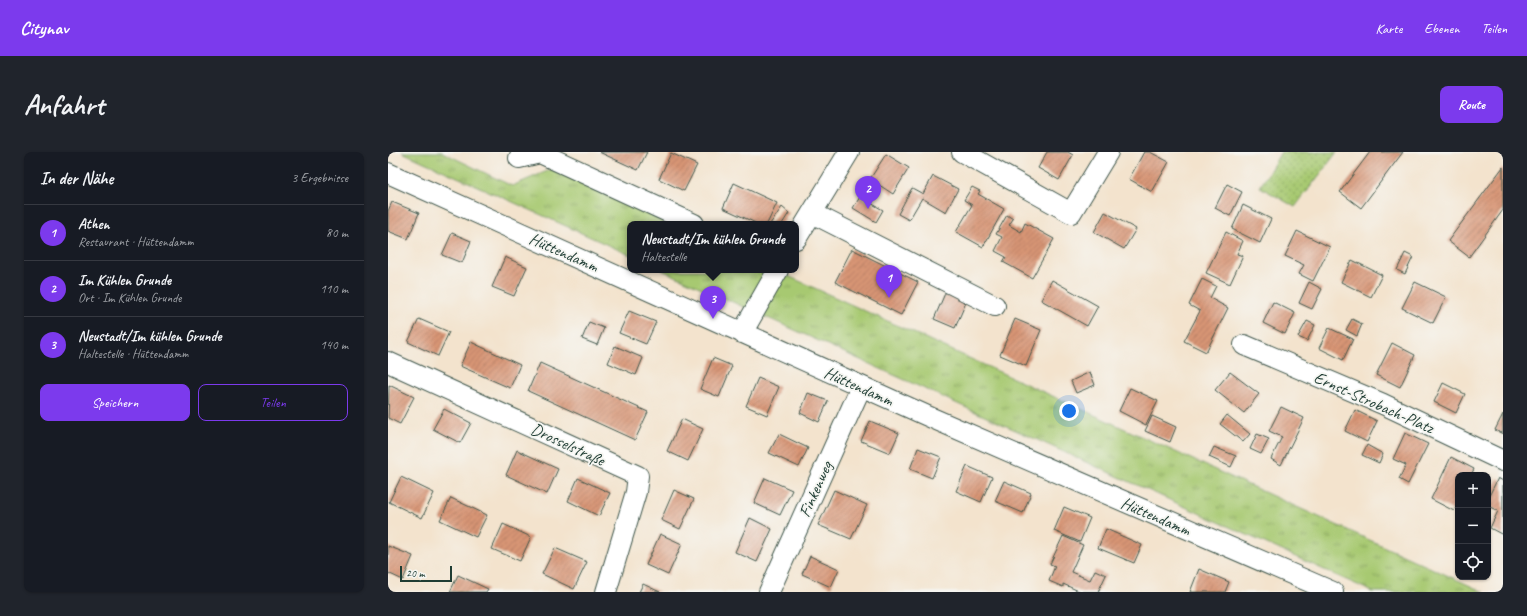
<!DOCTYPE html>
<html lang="de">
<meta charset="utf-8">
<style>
body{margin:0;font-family:Caveat,sans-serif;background:#20242c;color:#f1f3f6}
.controls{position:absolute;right:12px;bottom:12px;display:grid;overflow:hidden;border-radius:8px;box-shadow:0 1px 3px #0004}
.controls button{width:36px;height:36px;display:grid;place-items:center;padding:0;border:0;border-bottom:1px solid #363941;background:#171b24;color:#f1f3f6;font:20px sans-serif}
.scale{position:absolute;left:12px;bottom:10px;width:52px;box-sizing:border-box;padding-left:4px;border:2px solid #1f3d34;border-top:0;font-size:11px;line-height:14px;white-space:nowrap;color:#1f3d34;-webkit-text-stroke:3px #f6f6f2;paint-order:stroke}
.you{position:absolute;left:681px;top:259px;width:14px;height:14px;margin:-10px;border:3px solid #fff;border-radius:50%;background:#1a73e8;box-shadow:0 0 0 6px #1a73e833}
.badge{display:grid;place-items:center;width:26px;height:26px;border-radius:50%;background:#7c3aed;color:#fff;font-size:13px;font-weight:700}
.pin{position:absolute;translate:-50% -33px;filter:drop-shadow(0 1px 2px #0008)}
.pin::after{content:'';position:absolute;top:21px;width:14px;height:12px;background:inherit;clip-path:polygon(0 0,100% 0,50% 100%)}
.popup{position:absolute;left:239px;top:69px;width:172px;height:52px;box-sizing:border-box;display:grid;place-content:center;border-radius:8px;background:#171b24;filter:drop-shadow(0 1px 3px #0005);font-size:13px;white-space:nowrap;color:#9ea1a6}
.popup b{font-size:15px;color:#f1f3f6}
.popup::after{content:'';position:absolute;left:50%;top:100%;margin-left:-8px;border:8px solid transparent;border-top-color:#171b24}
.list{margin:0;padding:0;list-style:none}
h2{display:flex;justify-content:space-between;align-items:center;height:52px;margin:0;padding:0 16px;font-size:17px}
h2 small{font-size:13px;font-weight:400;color:#9ea1a6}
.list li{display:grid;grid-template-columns:26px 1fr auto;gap:12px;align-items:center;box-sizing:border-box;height:56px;padding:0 16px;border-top:1px solid #363941}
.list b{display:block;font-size:15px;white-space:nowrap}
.list p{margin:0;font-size:13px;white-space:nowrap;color:#9ea1a6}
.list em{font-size:13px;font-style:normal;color:#9ea1a6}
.actions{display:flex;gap:8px;padding:12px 16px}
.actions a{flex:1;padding:9px 0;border:1px solid #7c3aed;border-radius:8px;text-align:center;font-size:14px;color:#7c3aed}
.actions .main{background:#7c3aed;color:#fff}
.icon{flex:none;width:22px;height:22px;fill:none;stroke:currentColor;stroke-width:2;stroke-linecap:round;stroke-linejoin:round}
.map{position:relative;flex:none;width:1115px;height:440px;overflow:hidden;border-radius:8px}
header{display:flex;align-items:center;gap:24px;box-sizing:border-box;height:56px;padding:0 20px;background:#7c3aed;color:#fff}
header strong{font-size:19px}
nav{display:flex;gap:22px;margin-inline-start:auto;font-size:14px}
.intro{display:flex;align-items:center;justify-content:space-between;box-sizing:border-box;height:96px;padding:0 24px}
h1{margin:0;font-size:28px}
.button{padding:10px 18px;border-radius:8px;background:#7c3aed;color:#fff;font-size:14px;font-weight:700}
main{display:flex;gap:24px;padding:0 24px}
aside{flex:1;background:#171b24;border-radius:8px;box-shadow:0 1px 3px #0004}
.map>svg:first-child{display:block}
.grass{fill:url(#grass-tufts);stroke:#638352}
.park{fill:url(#park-dots);stroke:#638352}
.building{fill:url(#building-hatch)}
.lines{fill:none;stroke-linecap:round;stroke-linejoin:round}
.minor-casing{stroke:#3f564b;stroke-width:22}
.minor{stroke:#fff;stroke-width:20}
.labels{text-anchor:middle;stroke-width:3.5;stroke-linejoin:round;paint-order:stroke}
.street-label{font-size:17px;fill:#1f3d34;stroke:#f6f6f2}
</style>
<header>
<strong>Citynav</strong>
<nav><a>Karte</a><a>Ebenen</a><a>Teilen</a></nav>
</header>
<div class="intro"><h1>Anfahrt</h1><a class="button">Route</a></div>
<main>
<aside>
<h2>In der Nähe<small>3 Ergebnisse</small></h2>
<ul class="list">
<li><span class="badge">1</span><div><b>Athen</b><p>Restaurant · Hüttendamm</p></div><em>80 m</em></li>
<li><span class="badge">2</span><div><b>Im Kühlen Grunde</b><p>Ort · Im Kühlen Grunde</p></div><em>110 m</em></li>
<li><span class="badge">3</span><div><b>Neustadt/Im kühlen Grunde</b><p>Haltestelle · Hüttendamm</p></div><em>140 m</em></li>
</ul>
<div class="actions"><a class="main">Speichern</a><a>Teilen</a></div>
</aside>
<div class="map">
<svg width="1115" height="440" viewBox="0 0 1115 440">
<defs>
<pattern id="grass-tufts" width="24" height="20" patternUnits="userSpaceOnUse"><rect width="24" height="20" fill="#a7c971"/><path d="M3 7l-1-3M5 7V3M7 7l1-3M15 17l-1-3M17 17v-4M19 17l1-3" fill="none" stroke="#87a45e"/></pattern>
<pattern id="park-dots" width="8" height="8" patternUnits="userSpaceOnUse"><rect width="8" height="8" fill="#a7c971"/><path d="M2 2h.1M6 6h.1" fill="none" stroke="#87a45e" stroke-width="1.8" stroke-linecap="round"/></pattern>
<pattern id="building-hatch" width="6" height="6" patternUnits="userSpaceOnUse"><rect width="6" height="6" fill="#d79475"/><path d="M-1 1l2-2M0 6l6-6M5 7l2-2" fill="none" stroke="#ae7a61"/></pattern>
</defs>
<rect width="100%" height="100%" fill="#f6f6f2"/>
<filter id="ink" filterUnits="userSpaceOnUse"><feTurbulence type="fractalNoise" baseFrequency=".025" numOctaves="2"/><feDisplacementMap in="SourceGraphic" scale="8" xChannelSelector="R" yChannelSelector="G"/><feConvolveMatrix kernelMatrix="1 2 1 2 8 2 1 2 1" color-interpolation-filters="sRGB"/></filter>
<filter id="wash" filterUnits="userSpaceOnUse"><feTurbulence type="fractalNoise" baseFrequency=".012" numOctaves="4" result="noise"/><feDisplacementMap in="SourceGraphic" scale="16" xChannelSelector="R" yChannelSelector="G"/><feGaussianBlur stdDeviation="0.9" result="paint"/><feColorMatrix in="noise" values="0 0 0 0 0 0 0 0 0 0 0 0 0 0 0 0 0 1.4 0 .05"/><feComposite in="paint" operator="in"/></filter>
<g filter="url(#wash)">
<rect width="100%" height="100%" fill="#f3e3cd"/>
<path class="grass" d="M14,0H54L124,34L164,17L286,72H242V103Z
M274,118H387L1096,440H985Z"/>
<path class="park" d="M893,0H949L907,55L872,35Z"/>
<g id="blocks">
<path class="building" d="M211,0H259L250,18Z
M659,0H680L685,3L671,28L650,16Z
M756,0H762L781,10L764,40L741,27Z
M982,0H1015L973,56L952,40Z
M283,1L309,13L296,39L271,27Z
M498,2L521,16L505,42L482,27Z
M1115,15V58L1081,105L1060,89Z
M545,24L570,37L558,60L534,46L521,68L510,62L524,36L535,42Z
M346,31L389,51L379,72H370L335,56Z
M839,32L854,40L842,64L827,56Z
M584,35L592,39L590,42L616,57L595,95L568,80L584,53L576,48Z
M472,45L495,58L488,70L465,56Z
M4,50L31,61L20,87L0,79V59Z
M855,53L883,67L872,91L844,77Z
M394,55L401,61L394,72H382Z
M717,60L748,77L736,97L706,80Z
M619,63L625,67L621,73L633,80L637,71L666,87L644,126L615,110L618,105L607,99L614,85L608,82Z
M909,79L942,95L925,129L911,122L916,113L897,104Z
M838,80L855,89L849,102L855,104L842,132L818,121Z
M64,81L83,89L74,111L54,103Z
M464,97L530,130L513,163L447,130Z
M1017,101L1025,105L1017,122L1009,118Z
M117,105L139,115L126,144L104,135Z
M964,108L994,123L983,145L953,130Z
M814,127L828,134L822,146L840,156L818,200L796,189L812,159L801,153Z
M664,128L710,154L699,174L653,148Z
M921,130L934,137L924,157L911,151Z
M1027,130L1058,145L1045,171L1014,156Z
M558,139L579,148L567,176L546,167Z
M885,150L907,161L897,182L875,171Z
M241,159L268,170L258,192L231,181Z
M31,167L61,180L50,204L20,190Z
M627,167L653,178L638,214L612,203Z
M964,167L974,172L969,184L958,178Z
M919,169L927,173L919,189L910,185Z
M201,170L216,176L209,193L194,187Z
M941,176L965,187L955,208L931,196Z
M83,190L132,213L122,236L72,214Z
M1004,191L1027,203L1012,235L988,223Z
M227,194L255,206L248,223L220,211Z
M325,206L344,214L331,245L312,237Z
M152,211L260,260L247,288L140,239Z
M702,220L707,233L688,241L683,229Z
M842,220L871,242L856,261L827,238Z
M370,226L391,235L379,263L358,254Z
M1055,231L1077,242L1068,261L1046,250Z
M1,233L26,245L12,272L0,266Z
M742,236L770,249L758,273L731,259Z
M420,241L440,249L431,270L412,261Z
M893,255L916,266L893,313L883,307L894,285L881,279Z
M56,257L83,271L72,291L45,277Z
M967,258L989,269L979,290L957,279Z
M1115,262V282L1107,278Z
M839,263L862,282L855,290L832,272Z
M764,264L788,275L782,290L757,279Z
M294,267L315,277L300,309L279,299Z
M482,269L511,281L502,301L473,289Z
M1017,281L1040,292L1020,332L1011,327L1018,313L1005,307Z
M391,282L420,296L411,315L381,301Z
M869,282L881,287L873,302L862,297Z
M979,293L995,302L991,311L974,303Z
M826,295L848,304L843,315L821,305Z
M530,296L553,305L544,326L522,317Z
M129,298L170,317L159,342L118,323Z
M1063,305L1086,317L1083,323H1070V350L1066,359L1043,347Z
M579,314L604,325L593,350L568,339Z
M13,325L46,341L34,366L1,350Z
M190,326L222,341L211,364L180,349Z
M377,326L404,338L392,363L366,351Z
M1110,326L1115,329V383L1102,376L1110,359L1100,354V346Z
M616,329L643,341L635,361L607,349Z
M286,338L306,347L292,377L273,368Z
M446,338L479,353L463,387L430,373Z
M63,346L99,363L88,385L52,368Z
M676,355L702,366L692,390L666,379Z
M362,366L384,377L369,410L347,400Z
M115,372L143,385L132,409L104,397Z
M718,377L754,393L746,411L710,396Z
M272,382L294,392L280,423L258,413Z
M675,384L695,393L683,420L702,428L707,418L718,423L710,440H693L675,432V435L661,429L667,414L662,412Z
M0,394L25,404L15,428L0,421Z
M167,396L199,410L186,437L154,422Z
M422,404L451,417L443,435L414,422Z
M811,417L841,430L837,440H802Z
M70,423L100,437L98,440H62Z
M255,432L272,440H251Z"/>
</g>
</g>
<g filter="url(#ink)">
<use href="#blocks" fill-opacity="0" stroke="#3f564b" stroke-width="1"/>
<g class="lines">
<g class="minor-casing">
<path id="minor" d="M574,0L683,61L720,0
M131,6L152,1L306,72
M0,21L544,266L945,440
M424,61L607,154
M408,87L461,0
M354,181L390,118
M856,193L995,252L1115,309
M0,210L250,324L248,340L218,440
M381,440L473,235"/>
</g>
<use href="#minor" class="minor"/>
</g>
</g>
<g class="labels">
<g class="street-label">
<text transform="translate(176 100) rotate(24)" y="6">Hüttendamm</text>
<text transform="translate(471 234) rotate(24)" y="6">Hüttendamm</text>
<text transform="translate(986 250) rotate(24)" y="6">Ernst-Strobach-Platz</text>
<text transform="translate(180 292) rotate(25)" y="6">Drosselstraße</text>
<text transform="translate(427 337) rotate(-66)" y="6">Finkenweg</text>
<text transform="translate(768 364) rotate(23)" y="6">Hüttendamm</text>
</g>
</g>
</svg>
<div class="controls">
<button>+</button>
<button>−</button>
<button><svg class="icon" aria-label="locate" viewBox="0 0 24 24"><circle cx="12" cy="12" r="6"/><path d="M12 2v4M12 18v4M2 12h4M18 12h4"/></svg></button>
</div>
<div class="scale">20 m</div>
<div class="you"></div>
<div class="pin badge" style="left:501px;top:146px">1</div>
<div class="pin badge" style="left:480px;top:57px">2</div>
<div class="pin badge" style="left:325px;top:167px">3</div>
<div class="popup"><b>Neustadt/Im kühlen Grunde</b>Haltestelle</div>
</div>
</main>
